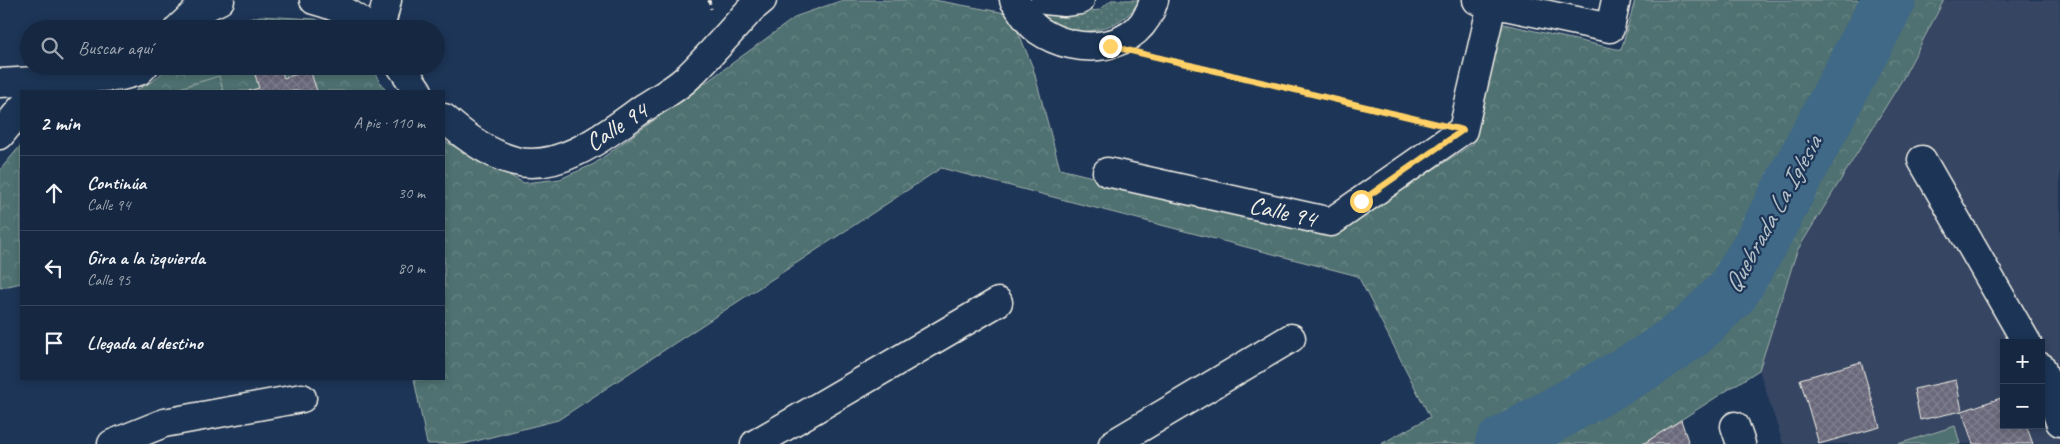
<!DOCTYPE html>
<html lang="es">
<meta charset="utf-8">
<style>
body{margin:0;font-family:Caveat,sans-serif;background:#23344c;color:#f1f3f6}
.controls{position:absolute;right:15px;bottom:15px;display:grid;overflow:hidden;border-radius:0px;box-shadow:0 2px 8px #0003}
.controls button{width:45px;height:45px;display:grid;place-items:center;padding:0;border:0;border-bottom:1px solid #35445a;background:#162841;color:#f1f3f6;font:25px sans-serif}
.stop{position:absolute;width:15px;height:15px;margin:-11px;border:4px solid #ffd166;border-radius:50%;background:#fff}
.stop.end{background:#ffd166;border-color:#fff;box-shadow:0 1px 5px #0008}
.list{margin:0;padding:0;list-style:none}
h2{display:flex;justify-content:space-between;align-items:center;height:65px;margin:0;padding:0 20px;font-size:21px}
h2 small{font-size:16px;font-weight:400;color:#9ea6b1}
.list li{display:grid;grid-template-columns:32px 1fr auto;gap:15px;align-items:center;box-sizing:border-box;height:75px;padding:0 20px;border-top:1px solid #35445a}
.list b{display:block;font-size:19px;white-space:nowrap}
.list p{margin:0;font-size:16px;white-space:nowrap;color:#9ea6b1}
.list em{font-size:16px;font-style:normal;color:#9ea6b1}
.icon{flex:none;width:28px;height:28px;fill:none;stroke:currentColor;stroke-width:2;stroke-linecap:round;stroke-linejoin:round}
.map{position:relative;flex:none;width:2060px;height:444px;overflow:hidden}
.search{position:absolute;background:#162841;box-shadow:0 2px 8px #0003;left:20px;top:20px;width:425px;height:55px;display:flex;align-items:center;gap:12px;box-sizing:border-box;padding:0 18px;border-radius:28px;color:#9ea6b1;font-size:19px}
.panel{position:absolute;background:#162841;box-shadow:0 2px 8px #0003;left:20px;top:90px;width:425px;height:290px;border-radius:0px}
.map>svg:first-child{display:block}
.built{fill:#344562;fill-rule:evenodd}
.grass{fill:url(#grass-dots);stroke:#a2b1ac}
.forest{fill:url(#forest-crowns);stroke:#a2b1ac}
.garden{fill:#4f7171;stroke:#a2b1ac}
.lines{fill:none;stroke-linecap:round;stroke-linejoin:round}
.river{stroke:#406987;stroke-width:54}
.building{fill:url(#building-cross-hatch);stroke:#f4f1e8}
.minor-casing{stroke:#f4f1e8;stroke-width:31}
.path{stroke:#f4f1e8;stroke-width:3;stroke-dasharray:4 4;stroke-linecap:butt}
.minor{stroke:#1d3557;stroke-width:28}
.route{stroke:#ffd166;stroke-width:6}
.labels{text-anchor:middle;stroke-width:4.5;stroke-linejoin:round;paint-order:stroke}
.street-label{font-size:25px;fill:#f4f1e8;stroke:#1d3557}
.water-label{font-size:26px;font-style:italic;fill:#b5c1c6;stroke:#1d3557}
</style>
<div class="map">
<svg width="2060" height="444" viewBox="0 0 2060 444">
<defs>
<pattern id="grass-dots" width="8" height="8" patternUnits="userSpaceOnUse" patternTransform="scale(1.25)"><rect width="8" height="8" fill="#4f7171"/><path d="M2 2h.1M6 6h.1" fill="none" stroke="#698685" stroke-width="1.8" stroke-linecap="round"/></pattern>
<pattern id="forest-crowns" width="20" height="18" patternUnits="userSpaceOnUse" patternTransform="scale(1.25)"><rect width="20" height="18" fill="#4f7171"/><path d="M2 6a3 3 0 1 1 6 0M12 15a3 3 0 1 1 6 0" fill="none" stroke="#698685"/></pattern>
<pattern id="building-cross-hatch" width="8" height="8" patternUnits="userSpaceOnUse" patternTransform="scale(1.25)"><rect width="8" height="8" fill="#6a697b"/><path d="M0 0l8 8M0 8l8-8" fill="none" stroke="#807f8e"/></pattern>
</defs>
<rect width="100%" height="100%" fill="#1d3557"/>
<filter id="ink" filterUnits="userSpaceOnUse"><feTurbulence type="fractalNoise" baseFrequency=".02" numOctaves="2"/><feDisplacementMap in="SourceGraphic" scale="10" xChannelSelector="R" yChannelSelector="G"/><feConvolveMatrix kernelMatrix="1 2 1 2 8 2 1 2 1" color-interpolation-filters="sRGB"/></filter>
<g filter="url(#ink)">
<path class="built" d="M1944,0H2060V444H1783L1759,370L1797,251L1902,80ZM2004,343H2041V425H2004Z"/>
<path class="grass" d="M1111,0H1139C1128,26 1085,38 1058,28C1049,25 1040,18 1031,13H1068L1100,10Z"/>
<path class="forest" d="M843,0H934L1011,14L1033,68L1060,169L1332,236L1474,143L1499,23L1621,50L1635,0H1944L1902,80L1797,251L1759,370L1643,444H1381L1430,417L1358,276L941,168L558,420L464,444H427L414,379H444V141L524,183L560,179L594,164L797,16Z
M260,16L315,19L339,29H214Z
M169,66H370L386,91H135L153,81Z
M21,145V283L0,288V170Z"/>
<path class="garden" d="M219,76L223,91H170Z
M1955,426L1960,444H1898Z"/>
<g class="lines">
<path class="river" d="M1502,444L1647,362L1692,331L1732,292L1758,248L1889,0"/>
</g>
<path class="building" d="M259,66H280L284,78L310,70L317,91H249L259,88L253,68Z
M1861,362L1880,427L1819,444L1800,379Z
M1956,380L1962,411L1920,420L1914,389Z
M2004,397V425H2026L2033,444H1973L1962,411Z
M1681,420L1689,444H1643Z"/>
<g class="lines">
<g class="minor-casing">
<path id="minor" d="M314,0C336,6 353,13 369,29
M1014,0C1021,10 1028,23 1038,30C1077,57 1140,53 1154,0
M1045,0L1064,2L1080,0
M1477,0L1610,28L1616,0
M178,29L197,11L220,0
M380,29L387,0
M401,66L418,91
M0,83L121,76L139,71L144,66
M444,118C465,137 488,154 515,161C561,173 611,131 645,107C659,98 674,90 686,79C709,57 730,32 751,9L762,0
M0,135L21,109
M1922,160L2027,343
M1107,172L1331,222L1463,130L1493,0
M2041,367L2060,422
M1735,426L1741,444
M112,444L164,423L302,398
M755,444L998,302
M1113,444L1291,338"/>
</g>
<path class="path" d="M709,0L711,9
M1150,55L1426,121"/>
<use href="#minor" class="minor"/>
</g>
</g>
<g class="lines" filter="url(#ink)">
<path class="route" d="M1110,46L1463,130L1361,201"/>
</g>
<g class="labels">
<g class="street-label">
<text transform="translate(616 126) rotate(-33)" y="9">Calle 94</text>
<text transform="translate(1283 211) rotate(13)" y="9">Calle 94</text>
</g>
<g class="water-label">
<text transform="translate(1772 214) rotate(-61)" y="9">Quebrada La Iglesia</text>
</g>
</g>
</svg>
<div class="controls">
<button>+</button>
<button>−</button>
</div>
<div class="stop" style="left:1361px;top:201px"></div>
<div class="stop end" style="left:1110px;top:46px"></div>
<div class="search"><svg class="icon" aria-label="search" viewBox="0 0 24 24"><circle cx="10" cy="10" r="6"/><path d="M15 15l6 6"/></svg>Buscar aquí</div>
<section class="panel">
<h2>2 min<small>A pie · 110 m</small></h2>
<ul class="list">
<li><svg class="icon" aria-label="ahead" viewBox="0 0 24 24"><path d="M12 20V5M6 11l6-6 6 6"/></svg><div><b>Continúa</b><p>Calle 94</p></div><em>30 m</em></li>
<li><svg class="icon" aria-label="left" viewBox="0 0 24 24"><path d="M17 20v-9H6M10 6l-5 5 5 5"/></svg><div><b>Gira a la izquierda</b><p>Calle 95</p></div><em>80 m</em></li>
<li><svg class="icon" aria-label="arrive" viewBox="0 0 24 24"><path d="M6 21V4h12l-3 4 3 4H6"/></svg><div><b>Llegada al destino</b></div></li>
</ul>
</section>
</div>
